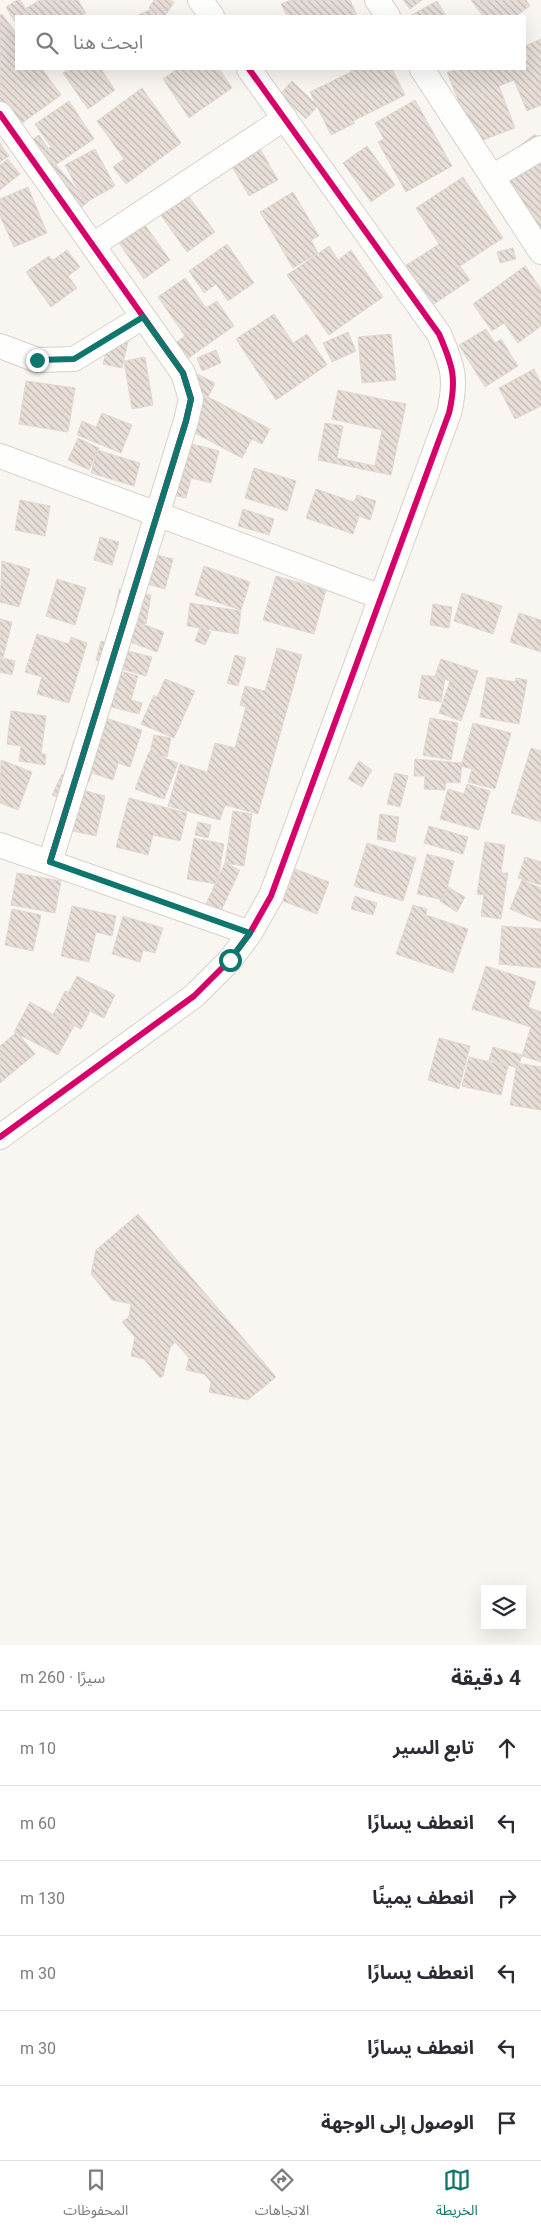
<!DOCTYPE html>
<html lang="ar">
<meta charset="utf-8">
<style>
body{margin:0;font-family:Roboto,"Noto Sans Arabic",sans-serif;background:#f2f2f3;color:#2b2b33;direction:rtl}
.controls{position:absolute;right:15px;bottom:15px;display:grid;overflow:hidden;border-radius:0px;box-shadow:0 5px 20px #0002}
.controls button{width:45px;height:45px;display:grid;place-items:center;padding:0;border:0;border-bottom:1px solid #e1e1e2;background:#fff;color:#2b2b33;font:25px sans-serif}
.stop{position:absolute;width:15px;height:15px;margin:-11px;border:4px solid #0f766e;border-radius:50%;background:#fff}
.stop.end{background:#0f766e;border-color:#fff;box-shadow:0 1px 5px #0008}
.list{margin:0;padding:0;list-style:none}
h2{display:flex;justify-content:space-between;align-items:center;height:65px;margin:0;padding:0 20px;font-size:21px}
h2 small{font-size:16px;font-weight:400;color:#7c7c81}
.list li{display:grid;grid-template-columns:32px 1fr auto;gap:15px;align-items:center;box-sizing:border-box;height:75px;padding:0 20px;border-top:1px solid #e1e1e2}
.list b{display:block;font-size:19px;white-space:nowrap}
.list em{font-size:16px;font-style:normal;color:#7c7c81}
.icon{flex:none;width:28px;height:28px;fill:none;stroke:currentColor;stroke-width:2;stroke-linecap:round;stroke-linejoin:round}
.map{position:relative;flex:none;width:541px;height:1645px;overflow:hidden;direction:ltr}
.search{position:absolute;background:#fff;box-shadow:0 5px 20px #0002;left:15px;right:15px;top:15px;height:55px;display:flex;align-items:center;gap:12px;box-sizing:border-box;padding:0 18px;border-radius:0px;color:#7c7c81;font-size:19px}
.sheet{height:515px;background:#fff}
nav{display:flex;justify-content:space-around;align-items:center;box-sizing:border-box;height:70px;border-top:1px solid #e1e1e2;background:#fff;font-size:14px;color:#7c7c81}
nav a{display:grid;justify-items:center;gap:2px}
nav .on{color:#0f766e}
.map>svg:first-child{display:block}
.building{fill:url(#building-back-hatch);stroke:#e2d8d2}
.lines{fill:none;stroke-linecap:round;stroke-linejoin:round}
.minor-casing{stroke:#d7d1cb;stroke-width:26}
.minor{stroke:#fefefd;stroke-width:24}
.cycleway-casing{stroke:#fffaf3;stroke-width:9}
.cycleway{stroke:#d6006c;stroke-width:6}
.route{stroke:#0f766e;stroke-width:6}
</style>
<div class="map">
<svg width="541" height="1645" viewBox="0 0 541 1645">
<defs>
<pattern id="building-back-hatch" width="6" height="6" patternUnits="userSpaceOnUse" patternTransform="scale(1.25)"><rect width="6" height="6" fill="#e6ded7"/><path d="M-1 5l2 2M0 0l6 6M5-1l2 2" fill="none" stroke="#bfb7b1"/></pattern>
</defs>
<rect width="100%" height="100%" fill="#f9f5f0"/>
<path class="building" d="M17,0H20L29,14L24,16H16L15,22L6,7Z
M40,0H78L86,13L80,16H29L25,9Z
M154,0H170L174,2L165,16H162L149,8Z
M291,0H350L357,16H287L281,4Z
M403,0H422L410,9Z
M471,0H526L530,6L516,16H483Z
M437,1L446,16H410Z
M154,8L158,16H136Z
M2,14L16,33V69H42L61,95L11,131L0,115V15Z
M541,39V105L527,111L514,80L499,86L515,128L475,143L447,72L456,69H525V61L528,60L525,46Z
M68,69H101L115,90L88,109L63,73Z
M177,69H219L232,88L189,118L163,79Z
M350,69H392L405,95L353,121L355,123L331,135L310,92L351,72Z
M292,81L318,106L306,119L280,94Z
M142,88L181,143L126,184L113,167L124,159L97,121Z
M415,100L452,166L406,192L378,142L384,139L375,123Z
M69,101L94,139L39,176L29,161L51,147L35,124Z
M535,134L541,141V232L491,168Z
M39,135L48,148L30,159L22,146Z
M254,138L278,180L249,196L225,154Z
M0,143L9,156L0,162Z
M367,146L395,185L371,202L343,163Z
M95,149L115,186L85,203L65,165Z
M8,159L20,174L0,190V165Z
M56,165L88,202L73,214L42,177Z
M463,177L503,238L460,266L470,280L425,310L399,270L439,244L416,208Z
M28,187L47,233L14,247L0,216V199Z
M293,192L319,236L311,240L318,253L293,268L260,212Z
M187,194L215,232L187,252L160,214Z
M145,225L170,260L144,279L119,243Z
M227,244L254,283L228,301L216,284L204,293L189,271Z
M329,246L338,260L351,250L383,297L329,335L287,275Z
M513,248L516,259L500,263L497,252Z
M67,250L80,267L68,276L77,288L51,307L26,272L49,256L53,260Z
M525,266L541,289V326L518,343L504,323L492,331L473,304Z
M185,278L206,308L217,301L234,326L177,366L166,350L185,336L158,297Z
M274,314L293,343L307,334L327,365L276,400L236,339Z
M112,328L130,333L122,368L103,364Z
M486,329L495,343L501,339L518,366L485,387L459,345Z
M348,332L356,351L332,362L323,343Z
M391,334L396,380L362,383L358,337Z
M216,350L221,363L202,371L197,358Z
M145,357L153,405L132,409L124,361Z
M187,369L215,383L208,397L270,429L262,444L252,439L242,458L178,424L192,397Z
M534,369L541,383V406L515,419L499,388Z
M26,381L75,388L68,432L19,424Z
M338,390L406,404L391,475L318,460L325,423L343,426L337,458L375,466L382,430L332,419Z
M102,413L132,425L121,453L77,435L82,421L96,427Z
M78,438L99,448L89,470L68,460Z
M177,440L219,451L211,483L191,478L186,498L164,493Z
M97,450L140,463L134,486L91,473Z
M254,468L296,481L287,511L245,498Z
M316,489L354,502L357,495L376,501L370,520L359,516L353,534L306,518Z
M20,500L50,506L45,536L15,530Z
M243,509L274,519L269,535L238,526Z
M100,537L119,542L112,565L94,560Z
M136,550L173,559L165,589L128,579Z
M2,561L30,569L19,607L0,602Z
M204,566L250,582L241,610L195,595Z
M276,576L326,590L314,634L263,620Z
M57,579L86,588L75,625L46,616Z
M119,589L151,595L146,624L133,622L110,637Z
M462,593L502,606L493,634L454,621Z
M190,603L241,611L238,634L187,626Z
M433,604L452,607L449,628L430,625Z
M519,613L541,620V652L510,642Z
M0,619L12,622L3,658L15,661L12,675L0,672Z
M137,622L164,632L157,652L130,642Z
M200,627L211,632L205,645L195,641Z
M37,634L69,644L71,637L87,643L69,703L37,694L42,677L25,672Z
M101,641L126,648L120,671L138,676L131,700L142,703L139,714L96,703L107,663L96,660Z
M277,648L302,655L258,814L225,805L220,820L168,806L180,764L207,772L215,743L235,748L246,707L240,705L245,686L265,691Z
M128,651L152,657L146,676L122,669Z
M235,655L246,658L238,686L227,683Z
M441,659L478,671L461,721L439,713L450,681L435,676Z
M422,675L445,678L441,702L418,698Z
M487,677L515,682L516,678L527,680L519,724L480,717Z
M165,679L195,691L174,738L141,724L154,695L157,697Z
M11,711L46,716L41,754H46L45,765L19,761L21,746L7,744Z
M85,711L142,730L130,767L118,763L113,780L92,773L89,782L64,773L74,740L94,746Z
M430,718L458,723L451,760L423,755Z
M473,723L511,733L495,789L468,782L472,769L461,766Z
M154,735L171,738L167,757L150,753Z
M531,748L541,751V822L511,813Z
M149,752L178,763L164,799L135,789Z
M415,759L462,763L460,783L446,782L445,790L424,789L425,776H414Z
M1,760L32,772L18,810L0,803Z
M359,761L372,770L362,787L348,779Z
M395,773L408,776L400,807L387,804Z
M62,774L71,778L60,799L52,795Z
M467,784L490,791L479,830L440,819L448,789L464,794Z
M74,788L105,796L96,836L64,829Z
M129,798L187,813L180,841L153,835L148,855L116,847Z
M233,811L252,814L244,866L225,863Z
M380,814L399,817L395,842L377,839Z
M198,822L211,825L208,838L195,835Z
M429,826L468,837L463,854L424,843Z
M194,838L224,844L217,884L187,879Z
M485,842L505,845L501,873H508L501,919L481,916L484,895L477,894Z
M367,843L416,858L403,901L354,886Z
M427,854L454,861L444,900L417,894Z
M525,857L541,862V885L518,878Z
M225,863L240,870L219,915L204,908Z
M295,869L329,882L317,914L283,901Z
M17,873L61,881L55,913L11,905Z
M522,880L541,888V922L510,909Z
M448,887L465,897L457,912L440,901Z
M355,896L377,903L373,915L351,909Z
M413,905L427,909L426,915L468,929L453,973L396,954Z
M72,906L116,916L112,936L96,932L89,962L61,956Z
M12,909L41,915L33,951L5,945Z
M123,916L163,928L155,953L143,950L140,962L112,954Z
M502,926L541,929V968L499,964Z
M486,966L536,982L528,1007L541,1012V1062L522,1056L531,1027L472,1009Z
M77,976L115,995L104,1018L90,1011L81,1029L53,1015L65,991L69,992Z
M30,1002L74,1026L58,1055L14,1032Z
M17,1032L35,1054L0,1083V1046Z
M439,1038L470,1046L459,1089L428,1080Z
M493,1047L522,1055L518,1068L489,1060Z
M469,1057L508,1066L501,1095L462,1086Z
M517,1063L541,1067V1110L510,1105Z
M138,1214L276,1377L248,1400L209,1392L211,1382L204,1374L186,1370L189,1358L175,1342L170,1348L163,1376L160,1378L144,1359L131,1356L135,1337L122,1322L129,1317L131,1304L112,1300L91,1274L96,1250Z"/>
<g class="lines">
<g class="minor-casing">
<path id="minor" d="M200,0L212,16
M377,0L388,16
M422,69L541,252
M0,114L183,373L191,399L186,421L50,862
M492,177L541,148
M93,245L285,118
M0,346L37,360L74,359L143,317
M0,456L381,597
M0,845L250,933
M0,1137L194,996L230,960L250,933L271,896L449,413C457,379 453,366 439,334L249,69"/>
</g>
<use href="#minor" class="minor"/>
<g class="cycleway-casing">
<path id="cycleway" d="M0,114L183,373L191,399L186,421L50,862
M0,1137L194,996L230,960L250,933L271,896L449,413C457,379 453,366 439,334L249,69"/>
</g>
<use href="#cycleway" class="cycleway"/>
</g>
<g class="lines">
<path class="route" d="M37,360L74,359L143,317L183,373L191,399L186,421L50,862L250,933L230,960"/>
</g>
</svg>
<div class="controls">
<button><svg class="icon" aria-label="layers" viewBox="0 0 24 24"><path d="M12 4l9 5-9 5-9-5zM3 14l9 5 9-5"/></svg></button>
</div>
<div class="stop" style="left:230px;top:960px"></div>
<div class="stop end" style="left:37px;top:360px"></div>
<div class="search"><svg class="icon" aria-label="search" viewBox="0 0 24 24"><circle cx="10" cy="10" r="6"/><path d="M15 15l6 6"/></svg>ابحث هنا</div>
</div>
<section class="sheet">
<h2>4 دقيقة<small>سيرًا · 260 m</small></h2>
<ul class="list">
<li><svg class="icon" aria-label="ahead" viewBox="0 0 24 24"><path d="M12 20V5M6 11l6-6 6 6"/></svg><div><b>تابع السير</b></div><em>10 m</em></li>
<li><svg class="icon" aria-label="left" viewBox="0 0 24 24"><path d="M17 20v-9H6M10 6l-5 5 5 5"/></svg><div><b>انعطف يسارًا</b></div><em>60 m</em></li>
<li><svg class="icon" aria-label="right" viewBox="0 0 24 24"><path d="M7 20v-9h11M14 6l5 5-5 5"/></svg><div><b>انعطف يمينًا</b></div><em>130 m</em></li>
<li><svg class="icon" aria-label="left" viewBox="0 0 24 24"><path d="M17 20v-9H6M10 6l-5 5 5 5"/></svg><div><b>انعطف يسارًا</b></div><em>30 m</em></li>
<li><svg class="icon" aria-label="left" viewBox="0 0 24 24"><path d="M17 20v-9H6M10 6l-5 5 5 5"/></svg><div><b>انعطف يسارًا</b></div><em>30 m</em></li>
<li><svg class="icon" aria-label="arrive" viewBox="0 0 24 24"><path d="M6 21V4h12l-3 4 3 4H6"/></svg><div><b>الوصول إلى الوجهة</b></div></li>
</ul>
</section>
<nav>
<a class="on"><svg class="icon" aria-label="map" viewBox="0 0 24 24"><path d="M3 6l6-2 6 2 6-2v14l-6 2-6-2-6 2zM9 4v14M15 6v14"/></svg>الخريطة</a>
<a><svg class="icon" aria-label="directions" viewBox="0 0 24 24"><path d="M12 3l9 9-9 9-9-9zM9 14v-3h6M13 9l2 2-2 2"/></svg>الاتجاهات</a>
<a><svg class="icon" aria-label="saved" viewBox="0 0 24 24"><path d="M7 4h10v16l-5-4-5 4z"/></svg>المحفوظات</a>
</nav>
